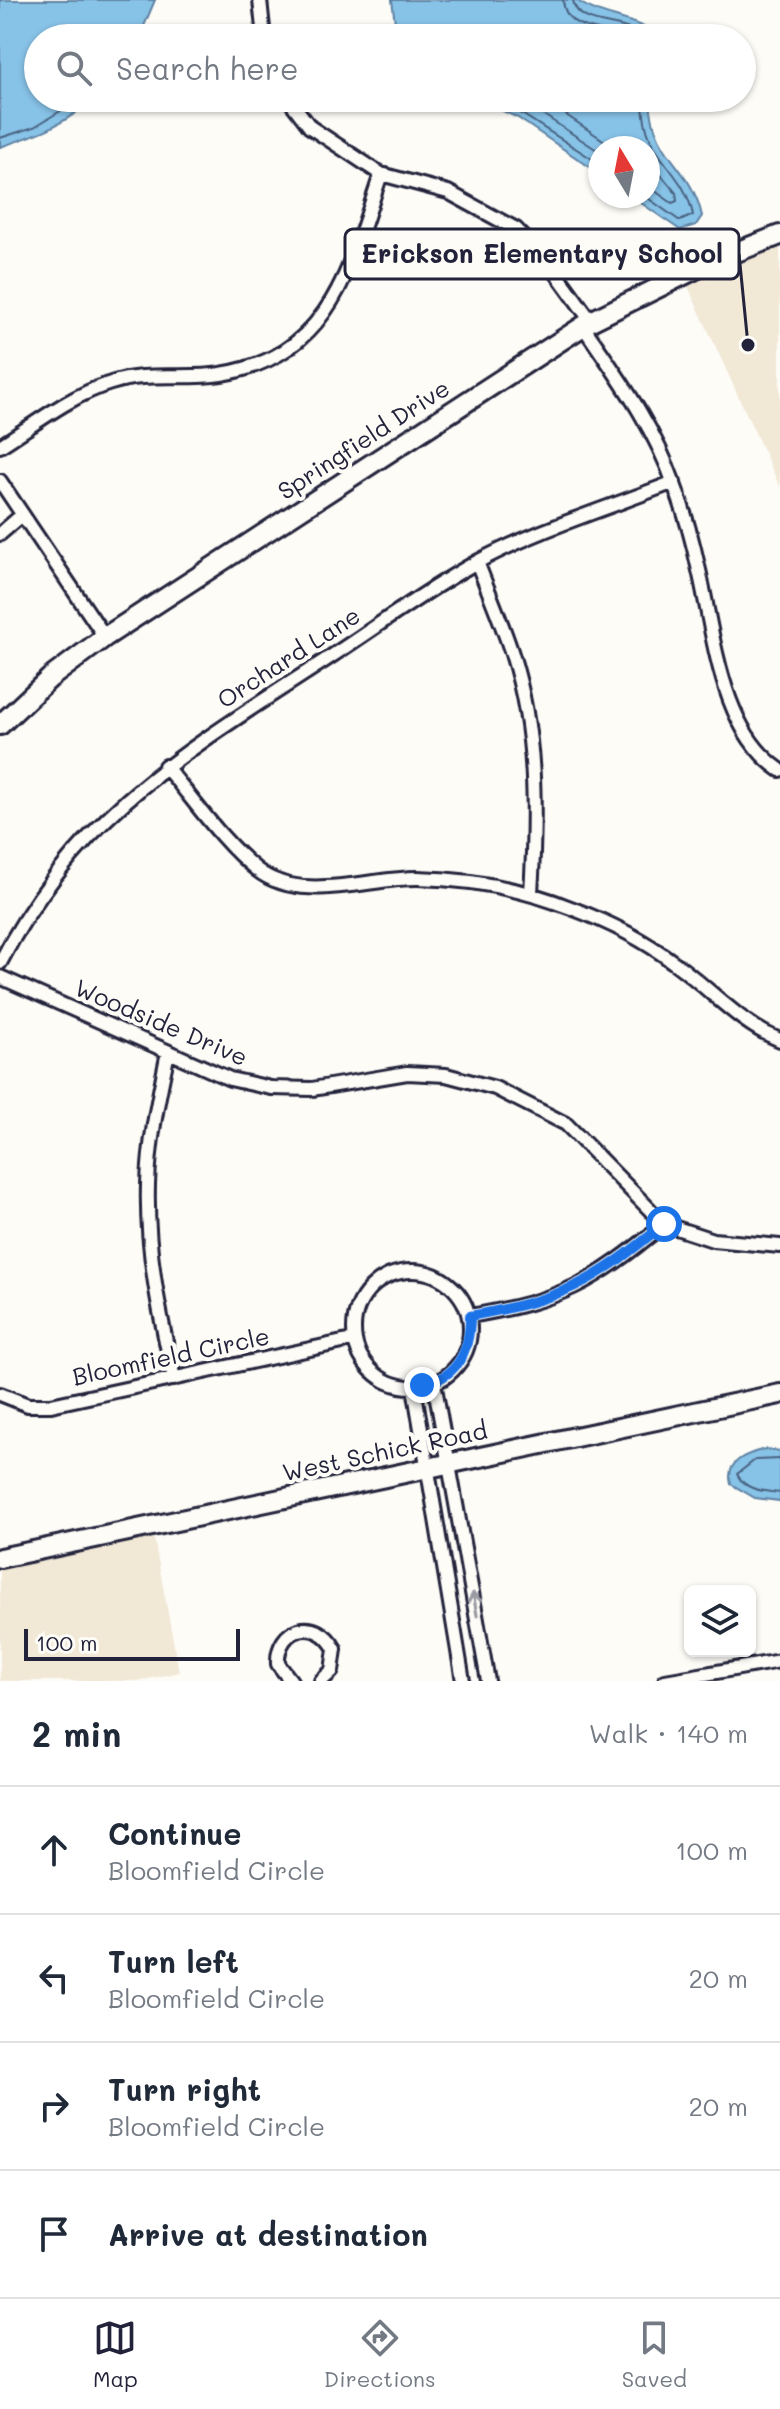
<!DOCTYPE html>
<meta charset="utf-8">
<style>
body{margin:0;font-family:Mali,sans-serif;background:#f6f6f7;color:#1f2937}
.controls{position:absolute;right:24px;bottom:24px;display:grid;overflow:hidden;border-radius:12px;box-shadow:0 2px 6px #0004}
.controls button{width:72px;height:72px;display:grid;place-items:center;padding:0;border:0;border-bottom:2px solid #e0e1e3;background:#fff;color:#1f2937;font:40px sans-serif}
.compass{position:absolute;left:588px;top:136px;width:72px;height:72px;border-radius:50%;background:#fff;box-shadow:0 2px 6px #0004;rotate:350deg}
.scale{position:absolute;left:24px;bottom:20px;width:216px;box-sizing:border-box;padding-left:8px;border:4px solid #22223b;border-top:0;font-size:22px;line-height:28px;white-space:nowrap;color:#22223b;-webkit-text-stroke:6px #fdfcf7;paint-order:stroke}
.stop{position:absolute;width:24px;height:24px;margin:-18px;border:6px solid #1a73e8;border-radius:50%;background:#fff}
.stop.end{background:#1a73e8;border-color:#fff;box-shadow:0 2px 8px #0008}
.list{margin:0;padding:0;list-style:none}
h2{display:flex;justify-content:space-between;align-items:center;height:104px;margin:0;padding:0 32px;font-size:34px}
h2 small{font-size:26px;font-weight:400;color:#747a83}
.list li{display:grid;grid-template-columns:52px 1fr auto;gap:24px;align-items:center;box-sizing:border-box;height:128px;padding:0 32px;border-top:2px solid #e0e1e3}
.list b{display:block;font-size:30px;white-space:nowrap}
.list p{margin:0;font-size:26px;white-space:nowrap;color:#747a83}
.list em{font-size:26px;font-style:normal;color:#747a83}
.icon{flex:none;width:44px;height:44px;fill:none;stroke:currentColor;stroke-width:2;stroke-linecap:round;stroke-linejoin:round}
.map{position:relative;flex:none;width:780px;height:1681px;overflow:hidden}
.search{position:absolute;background:#fff;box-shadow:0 2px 6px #0004;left:24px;right:24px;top:24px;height:88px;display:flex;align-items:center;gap:20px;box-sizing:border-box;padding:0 28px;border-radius:44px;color:#747a83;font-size:30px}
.sheet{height:616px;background:#fff}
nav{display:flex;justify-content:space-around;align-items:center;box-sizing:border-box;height:112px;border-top:2px solid #e0e1e3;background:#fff;font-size:22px;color:#747a83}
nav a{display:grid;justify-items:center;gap:4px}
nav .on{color:#22223b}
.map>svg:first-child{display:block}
.built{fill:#f1e8d6}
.water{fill:#87c2e7;stroke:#5f82a2;stroke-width:2}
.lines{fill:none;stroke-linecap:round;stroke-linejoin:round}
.shore{stroke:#4a6280;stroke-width:2}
.street-casing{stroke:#22223b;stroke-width:18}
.secondary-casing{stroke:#22223b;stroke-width:24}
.street{stroke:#fdfcf7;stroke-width:12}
.secondary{stroke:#fdfcf7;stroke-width:18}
.oneway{stroke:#9a9aa2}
.route{stroke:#1a73e8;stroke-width:10}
.labels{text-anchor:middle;stroke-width:8;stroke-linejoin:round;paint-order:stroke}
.street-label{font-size:24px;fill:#22223b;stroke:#fdfcf7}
.leader{fill:none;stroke:#22223b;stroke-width:3}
.callout-dot{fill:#22223b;stroke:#fdfcf7;stroke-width:3}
.callout{fill:#fdfcf7;stroke:#22223b;stroke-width:3}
.callout-label{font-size:26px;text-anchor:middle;font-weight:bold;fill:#22223b}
</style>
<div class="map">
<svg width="780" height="1681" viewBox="0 0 780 1681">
<rect width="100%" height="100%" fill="#fdfcf7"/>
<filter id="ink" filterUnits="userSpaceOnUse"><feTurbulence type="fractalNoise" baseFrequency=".0125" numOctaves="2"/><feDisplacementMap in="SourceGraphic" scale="16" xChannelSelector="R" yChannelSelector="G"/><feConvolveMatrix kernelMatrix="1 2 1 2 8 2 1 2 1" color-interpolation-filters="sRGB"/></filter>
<g filter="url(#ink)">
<path class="built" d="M780,242V487L685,280Z
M152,1528L179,1672L138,1681H0V1561Z"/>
<path class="water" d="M0,0H155L139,38H38V98H92C69,124 33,136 0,147Z
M392,0H576C599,16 623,16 648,29L651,38H397Z
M475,98H650C652,159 691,164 702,216L696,225L680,230L631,196H648V148H600V174L518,118Z
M765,1449L780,1451V1501L755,1498L731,1484C725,1461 746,1454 765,1449Z"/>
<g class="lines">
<path class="shore" d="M563,0C565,34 606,27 627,38
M573,0C577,30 627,18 643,38
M497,98L600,164
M518,98L600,152
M541,98L615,148
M643,98C642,161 683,165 693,215L680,221L645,196
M0,138L34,127L82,98
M648,159L676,193L677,201L672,203L648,186
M780,1459L755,1460L737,1474C745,1491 764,1491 780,1493"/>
<g class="street-casing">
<path id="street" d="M260,0L264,38
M288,98L310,127L381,174L448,192L516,229L549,263L591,321
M583,326C617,376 654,426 674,484C684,510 692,538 698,566C714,630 719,729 780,770
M0,446C35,424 71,395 111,383C147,371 184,380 221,374C332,356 350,266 381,174
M0,481L105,637
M0,534L22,515
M477,562C489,593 502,623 512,654C537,733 536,813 531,893
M165,766C194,800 222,842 257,870C300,904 368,878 417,878C469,879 523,889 571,908C606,921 643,939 673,962C710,988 738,1023 780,1040
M0,963C77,813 188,750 324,661C374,629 424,591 477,562C538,529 609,508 674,482
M0,977L230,1079L271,1088L312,1089L407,1073L446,1075L495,1088L566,1124L664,1224L713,1240L780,1246
M168,1052C159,1096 149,1140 148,1185C146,1252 160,1315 174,1379
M354 1329a58 58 0 1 1 116 0a58 58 0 1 1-116 0Z
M470,1316C562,1300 592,1284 664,1224
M434,1382L488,1681
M414,1387L463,1681
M0,1394L28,1405H51L352,1340
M291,1681L278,1664C276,1627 317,1615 335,1649L332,1671L321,1681
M665,1681L780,1661"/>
</g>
<g class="secondary-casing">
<path id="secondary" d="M0,725L50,678L105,637L591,321L708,263L780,235
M0,1558L780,1394"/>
</g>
<use href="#street" class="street"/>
<use href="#secondary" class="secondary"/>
</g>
<defs><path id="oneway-shaft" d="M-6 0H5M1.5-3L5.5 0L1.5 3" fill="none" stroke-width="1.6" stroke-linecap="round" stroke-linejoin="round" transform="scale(2)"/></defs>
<use class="oneway" href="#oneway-shaft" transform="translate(475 1604) rotate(-100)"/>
</g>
<g class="lines" filter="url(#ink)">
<path class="route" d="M422,1385C458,1377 470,1351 470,1316C562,1299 592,1284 664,1224"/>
</g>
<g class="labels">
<g class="street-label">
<text transform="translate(364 440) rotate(-33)" y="8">Springfield Drive</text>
<text transform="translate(289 658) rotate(-33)" y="8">Orchard Lane</text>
<text transform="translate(161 1023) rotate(23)" y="8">Woodside Drive</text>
<text transform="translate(171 1357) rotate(-12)" y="8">Bloomfield Circle</text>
<text transform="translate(385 1452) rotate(-12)" y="8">West Schick Road</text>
</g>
</g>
<path class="leader" d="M748 345L739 254"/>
<circle class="callout-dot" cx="748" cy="345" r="8"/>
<rect class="callout" x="345" y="229" width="394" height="50" rx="8"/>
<g class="callout-label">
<text x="542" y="263">Erickson Elementary School</text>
</g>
</svg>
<div class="controls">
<button><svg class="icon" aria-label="layers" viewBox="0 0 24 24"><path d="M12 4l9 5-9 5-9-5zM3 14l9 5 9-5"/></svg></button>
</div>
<svg class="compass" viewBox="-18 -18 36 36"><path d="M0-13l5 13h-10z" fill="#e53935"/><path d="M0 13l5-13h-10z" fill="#747a83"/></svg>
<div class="scale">100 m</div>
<div class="stop" style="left:664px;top:1224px"></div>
<div class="stop end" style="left:422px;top:1385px"></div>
<div class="search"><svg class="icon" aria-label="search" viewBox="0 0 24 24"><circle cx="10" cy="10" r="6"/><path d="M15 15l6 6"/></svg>Search here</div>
</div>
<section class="sheet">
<h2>2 min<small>Walk · 140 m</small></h2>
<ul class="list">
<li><svg class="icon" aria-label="ahead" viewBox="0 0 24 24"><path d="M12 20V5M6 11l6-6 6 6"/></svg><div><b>Continue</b><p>Bloomfield Circle</p></div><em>100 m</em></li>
<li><svg class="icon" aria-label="left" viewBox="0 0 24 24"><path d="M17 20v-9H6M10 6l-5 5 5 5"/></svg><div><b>Turn left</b><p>Bloomfield Circle</p></div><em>20 m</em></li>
<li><svg class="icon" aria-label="right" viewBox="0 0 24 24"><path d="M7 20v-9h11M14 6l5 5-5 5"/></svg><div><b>Turn right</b><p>Bloomfield Circle</p></div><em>20 m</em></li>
<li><svg class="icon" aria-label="arrive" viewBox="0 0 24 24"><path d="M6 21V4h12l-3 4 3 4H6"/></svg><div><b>Arrive at destination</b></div></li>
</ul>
</section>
<nav>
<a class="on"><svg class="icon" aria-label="map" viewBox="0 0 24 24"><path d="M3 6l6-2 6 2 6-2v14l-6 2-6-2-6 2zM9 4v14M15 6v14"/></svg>Map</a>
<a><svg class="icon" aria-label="directions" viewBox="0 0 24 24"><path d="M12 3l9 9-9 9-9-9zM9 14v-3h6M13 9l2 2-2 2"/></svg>Directions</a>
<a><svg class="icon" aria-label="saved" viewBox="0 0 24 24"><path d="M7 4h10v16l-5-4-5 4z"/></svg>Saved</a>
</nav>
